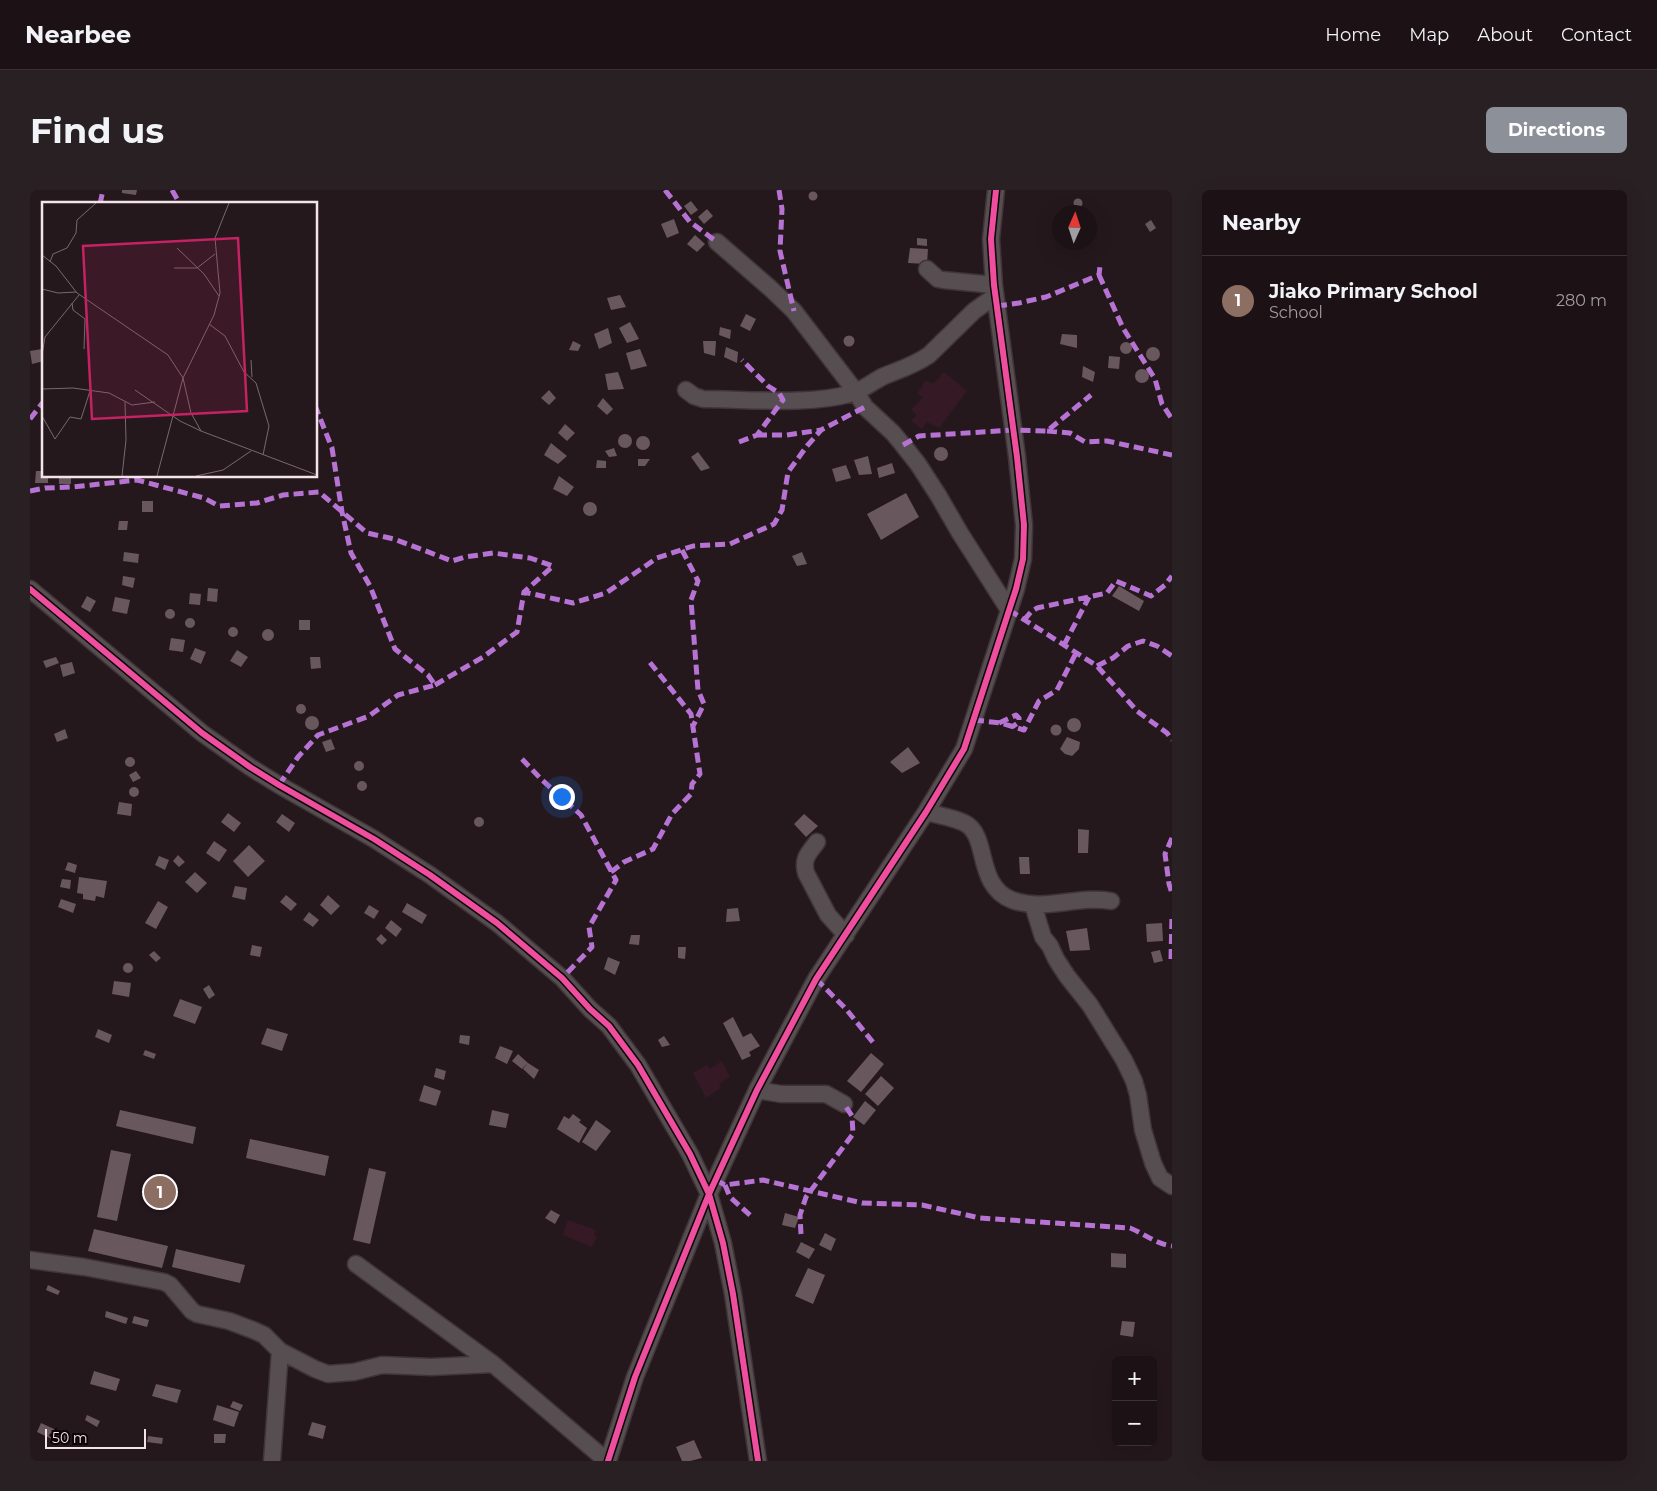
<!DOCTYPE html>
<meta charset="utf-8">
<style>
body{margin:0;font-family:Montserrat,sans-serif;background:#292023;color:#f1f3f6}
.controls{position:absolute;right:15px;bottom:15px;display:grid;overflow:hidden;border-radius:8px;box-shadow:0 5px 20px #0002}
.controls button{width:45px;height:45px;display:grid;place-items:center;padding:0;border:0;border-bottom:1px solid #3a3235;background:#1c1216;color:#f1f3f6;font:25px sans-serif}
.compass{position:absolute;left:1022px;top:15px;width:45px;height:45px;border-radius:50%;background:#1c1216;box-shadow:0 5px 20px #0002;rotate:3deg}
.scale{position:absolute;left:15px;bottom:12px;width:101px;box-sizing:border-box;padding-left:5px;border:2px solid #f4e3e8;border-top:0;font-size:14px;line-height:18px;white-space:nowrap;color:#f4e3e8;-webkit-text-stroke:4px #0c0406;paint-order:stroke}
.you{position:absolute;left:531px;top:606px;width:18px;height:18px;margin:-12px;border:4px solid #fff;border-radius:50%;background:#1a73e8;box-shadow:0 0 0 8px #1a73e833}
.badge{display:grid;place-items:center;width:32px;height:32px;border-radius:50%;background:#8c9099;color:#fff;font-size:16px;font-weight:700}
.pin{position:absolute;translate:-50% -50%;border:2px solid #fff;box-shadow:0 1px 5px #0006}
.list{margin:0;padding:0;list-style:none}
h2{display:flex;justify-content:space-between;align-items:center;height:65px;margin:0;padding:0 20px;font-size:21px}
h2 small{font-size:16px;font-weight:400;color:#a09ea1}
.list li{display:grid;grid-template-columns:32px 1fr auto;gap:15px;align-items:center;box-sizing:border-box;height:90px;padding:0 20px;border-top:1px solid #3a3235}
.list b{display:block;font-size:19px;white-space:nowrap}
.list p{margin:0;font-size:16px;white-space:nowrap;color:#a09ea1}
.list em{font-size:16px;font-style:normal;color:#a09ea1}
.map{position:relative;flex:none;width:1142px;height:1271px;overflow:hidden;border-radius:8px}
header{display:flex;align-items:center;gap:30px;box-sizing:border-box;height:70px;padding:0 25px;background:#1c1216;border-bottom:1px solid #3a3235}
header strong{font-size:24px}
nav{display:flex;gap:28px;margin-inline-start:auto;font-size:18px}
.intro{display:flex;align-items:center;justify-content:space-between;box-sizing:border-box;height:120px;padding:0 30px}
h1{margin:0;font-size:35px}
.button{padding:12px 22px;border-radius:8px;background:#8c9099;color:#fff;font-size:18px;font-weight:700}
main{display:flex;gap:30px;padding:0 30px}
aside{flex:1;background:#1c1216;border-radius:8px;box-shadow:0 5px 20px #0002}
.map>svg:first-child{display:block}
.built{fill:#351924}
.building{fill:#69575e}
.lines{fill:none;stroke-linecap:round;stroke-linejoin:round}
.minor-casing{stroke:#3f3438;stroke-width:19}
.minor{stroke:#574e51;stroke-width:16}
.quiet{stroke:#b673d3;stroke-width:5;stroke-dasharray:10 5;stroke-linecap:butt}
.cycleway-casing{stroke:#0c0406;stroke-width:9}
.cycleway{stroke:#ef4d9e;stroke-width:6}
.inset-road{fill:none;stroke:#78696e;stroke-width:1}
.view{fill:#c42262;fill-opacity:0.15;stroke:#c42262;stroke-width:2.5}
.inset-edge{fill:none;stroke:#f4e3e8;stroke-width:2.5}
</style>
<header>
<strong>Nearbee</strong>
<nav><a>Home</a><a>Map</a><a>About</a><a>Contact</a></nav>
</header>
<div class="intro"><h1>Find us</h1><a class="button">Directions</a></div>
<main>
<div class="map">
<svg width="1142" height="1271" viewBox="0 0 1142 1271">
<rect width="100%" height="100%" fill="#25181d"/>
<path class="built" d="M914,182L937,201L909,238L897,232L892,239L881,231L887,225L881,220L893,207L887,204L896,190L903,194Z
M692,871L700,887L689,894L691,898L676,908L663,883L677,875L680,879Z
M538,1030L566,1040L564,1045L567,1047L562,1057L533,1045Z"/>
<path class="building" d="M92,0H107L106,5L92,3Z
M778.5 6a4.5 4.5 0 1 1 9 0a4.5 4.5 0 1 1-9 0Z
M1043.5 13a4.5 4.5 0 1 1 9 0a4.5 4.5 0 1 1-9 0Z
M661,11L668,20L661,25L654,16Z
M677,19L683,26L674,34L668,27Z
M644,29L649,43L637,48L631,34Z
M1121,30L1126,38L1120,42L1115,34Z
M665,45L675,54L667,62L657,54Z
M887,48L897,49V56L887,55Z
M880,58L898,59L897,74L878,73Z
M590,105L596,117L581,120L577,108Z
M716,124L726,129L720,141L710,136Z
M600,132L609,149L597,153L589,138Z
M690,137L701,140L700,149L689,145Z
M578,138L582,153L569,159L564,144Z
M1032,144L1047,145V158L1030,154Z
M813.5 151a5.5 5.5 0 1 1 11 0a5.5 5.5 0 1 1-11 0Z
M543,151L551,155L548,161L539,160Z
M673,151H686L685,166L674,163Z
M1090 158a6 6 0 1 1 12 0a6 6 0 1 1-12 0Z
M1116 164a7 7 0 1 1 14 0a7 7 0 1 1-14 0Z
M696,157L708,162L707,173L694,167Z
M12,159L14,171L2,174L0,161Z
M610,159L617,176L601,180L596,163Z
M1079,166L1090,167L1089,179L1078,178Z
M1053,176L1065,182L1063,192L1052,187Z
M1105 186a7 7 0 1 1 14 0a7 7 0 1 1-14 0Z
M588,182L594,199L578,200L575,184Z
M519,200L526,208L519,215L511,208Z
M573,208L583,219L577,225L567,216Z
M535,234L545,243L537,251L528,243Z
M588 251a7 7 0 1 1 14 0a7 7 0 1 1-14 0Z
M606 253a7 7 0 1 1 14 0a7 7 0 1 1-14 0Z
M521,253L537,266L528,274L514,265Z
M904 264a7 7 0 1 1 14 0a7 7 0 1 1-14 0Z
M584,258L587,266L579,267L575,261Z
M668,262L680,278L671,281L661,267Z
M838,266L842,284L829,285L824,270Z
M608,269H620L615,276H608Z
M567,270L576,271V278H566Z
M862,273L865,283L849,288L847,278Z
M816,275L821,288L806,292L802,279Z
M6,281H14V286H18V293H5Z
M29,286H41V294H29Z
M529,286L544,297L537,306L523,299Z
M876,303L889,327L851,350L837,324Z
M112,311H123V322H112Z
M553 319a7 7 0 1 1 14 0a7 7 0 1 1-14 0Z
M89,331H98L97,340H88Z
M94,362L109,364L108,373L93,371Z
M772,362L777,374L767,376L762,366Z
M93,386L105,388L103,398L92,395Z
M1089,396L1114,411L1109,421L1082,406Z
M178,398L188,399L187,412L177,411Z
M160,403L171,404L170,415L159,414Z
M57,406L66,411L60,422L51,417Z
M85,407L100,410L97,424L82,421Z
M135 424a5 5 0 1 1 10 0a5 5 0 1 1-10 0Z
M155 433a5 5 0 1 1 10 0a5 5 0 1 1-10 0Z
M269,430H280V440H269Z
M198 442a5 5 0 1 1 10 0a5 5 0 1 1-10 0Z
M232 445a6 6 0 1 1 12 0a6 6 0 1 1-12 0Z
M141,448L155,450L153,462L139,460Z
M165,458L176,462L171,474L160,469Z
M207,460L218,467L211,477L200,471Z
M26,467L29,473L16,478L13,471Z
M280,467H290L291,478L281,479Z
M42,472L45,483L33,487L30,475Z
M266 519a5 5 0 1 1 10 0a5 5 0 1 1-10 0Z
M275 533a7 7 0 1 1 14 0a7 7 0 1 1-14 0Z
M1037 535a7 7 0 1 1 14 0a7 7 0 1 1-14 0Z
M1020.5 540a5.5 5.5 0 1 1 11 0a5.5 5.5 0 1 1-11 0Z
M35,539L38,548L27,552L24,544Z
M1037,547L1050,552L1049,559L1042,566L1035,564L1030,559Z
M301,549L305,559L296,562L292,552Z
M878,557L890,573L872,583L860,572Z
M95 572a5 5 0 1 1 10 0a5 5 0 1 1-10 0Z
M324 576a5 5 0 1 1 10 0a5 5 0 1 1-10 0Z
M106,581L111,588L103,592L99,585Z
M327 596a5 5 0 1 1 10 0a5 5 0 1 1-10 0Z
M99 602a5 5 0 1 1 10 0a5 5 0 1 1-10 0Z
M89,612L102,614L101,626L87,624Z
M198,623L211,633L204,642L191,632Z
M252,624L265,633L259,642L246,632Z
M774,624L788,636L776,647L764,634Z
M444 632a5 5 0 1 1 10 0a5 5 0 1 1-10 0Z
M1048,639L1059,640L1058,663H1048Z
M184,651L197,660L189,672L176,663Z
M219,655L235,671L218,687L203,671Z
M148,665L155,672L149,677L143,671Z
M129,666L139,670L135,680L125,675Z
M989,667H999L1000,684H990Z
M38,672L47,675L45,683L35,680Z
M165,682L177,693L167,703L155,692Z
M49,687L77,691L74,708L66,706L65,711L53,709V704L47,703Z
M32,689L41,690L40,699L30,697Z
M205,696L217,698L215,710L202,707Z
M256,705L267,714L261,721L250,712Z
M298,705L310,716L301,725L290,715Z
M31,709L46,714L43,723L28,717Z
M128,711L138,717L126,739L115,733Z
M377,713L397,725L392,734L372,722Z
M339,715L349,721L344,729L334,723Z
M708,718L710,731L696,732L697,719Z
M279,722L289,730L283,737L273,730Z
M361,730L372,739L366,747L355,738Z
M1132,733L1133,751L1117,752L1116,734Z
M1057,738L1060,760L1040,761L1036,741Z
M351,744L357,750L352,755L346,749Z
M601,745H610L609,755L599,754Z
M222,755L232,757L230,767L220,765Z
M648,757H656L655,769L648,768Z
M1130,760L1133,771L1124,773L1121,762Z
M124,761L131,768L126,772L119,765Z
M578,767L590,772L585,785L574,779Z
M93 778a5 5 0 1 1 10 0a5 5 0 1 1-10 0Z
M84,791L101,793L99,807L82,804Z
M179,795L185,805L179,809L173,799Z
M150,809L172,817L165,834L143,826Z
M703,827L713,847L721,843L730,856L719,862L721,866L712,870L693,833Z
M237,838L258,844L252,861L231,854Z
M68,839L82,845L79,853L65,847Z
M430,845L440,846L439,855L429,853Z
M634,846L640,855L632,857L628,850Z
M470,856L483,861L477,874L465,868Z
M115,860L126,864L124,869L113,865Z
M841,863L854,874L831,902L817,891Z
M488,864L498,873L492,879L482,871Z
M498,873L509,880L504,889L493,879Z
M406,878L416,881L414,890L404,887Z
M851,886L864,898L848,916L835,904Z
M394,895L411,901L406,916L389,911Z
M835,911L846,920L834,935L823,927Z
M90,920L166,937L163,954L86,936Z
M462,920L479,924L476,938L459,935Z
M543,924L551,930L549,932L557,938L549,953L527,939L534,926L539,929Z
M566,930L581,941L566,961L552,952Z
M220,949L299,966L295,986L216,968Z
M81,960L101,964L87,1031L67,1027Z
M339,978L356,982L340,1054L323,1050Z
M521,1020L530,1025L525,1034L515,1028Z
M755,1023L769,1027L765,1038L752,1035Z
M64,1039L138,1056L132,1078L58,1061Z
M795,1043L806,1049L801,1061L789,1055Z
M771,1052L785,1059L779,1069L766,1062Z
M146,1059L215,1075L210,1093L142,1077Z
M1081,1063L1096,1064V1078L1081,1077Z
M778,1078L795,1085L783,1114L765,1106Z
M18,1095L30,1101L28,1105L16,1100Z
M76,1121L98,1128L96,1134L75,1127Z
M104,1126L119,1130L117,1137L102,1133Z
M1092,1131L1105,1132L1103,1147L1090,1145Z
M64,1181L90,1189L86,1201L60,1194Z
M126,1194L151,1200L147,1213L122,1206Z
M203,1211L213,1215L210,1221L200,1217Z
M187,1215L209,1222L204,1237L183,1230Z
M57,1225L70,1231L67,1237L55,1230Z
M282,1232L296,1236L293,1249L278,1245Z
M11,1233L39,1246L34,1255L7,1242Z
M184,1244H196L195,1253H184Z
M118,1246L133,1248L132,1254L117,1252Z
M664,1250L672,1268L660,1271H652L646,1257Z"/>
<g class="lines">
<g class="minor-casing">
<path id="minor" d="M687,52L740,98L764,121L826,202L835,217L863,243L873,255L888,274L908,305L930,343L979,420
M897,79L908,89L913,90L964,95
M656,200L664,206L673,209C719,209 779,216 823,203C832,200 844,191 854,186C869,180 885,175 899,165L944,121L965,106
M0,399L172,543L220,577L249,595L344,649L400,685L467,733L532,788L560,819L579,836L608,875L660,964L679,1004L693,1053L703,1104L728,1271
M896,622C907,625 931,629 939,636C958,652 947,696 982,710C1015,722 1048,705 1081,711
M787,652C779,663 772,668 776,683L798,725L816,745
M1003,715L1013,747L1020,756L1026,769L1037,786L1060,815L1094,870L1104,891L1108,905L1113,940L1123,973L1130,988L1142,996
M727,900L751,904H796L814,914
M0,1070L54,1077L134,1092L140,1095L162,1121L167,1124L199,1131L223,1140L234,1145L250,1161L285,1179L298,1184L324,1182L352,1175L401,1177L463,1174
M326,1074L463,1174L577,1271
M242,1271L250,1161
M578,1271L605,1187L679,1004L727,900L786,789L896,622L934,559L986,399L993,369L994,335L987,267L964,95L961,49L966,0"/>
</g>
<use href="#minor" class="minor"/>
<path class="quiet" d="M142,0L150,14
M635,0L660,32L687,52
M749,0L752,19L750,61L764,121
M70,14L73,0
M1069,85L1093,138L1125,189L1132,214L1142,229
M967,116L989,113L1016,107L1069,85L1070,76
M0,229L14,211
M1017,241L1040,243L1055,252L1077,251L1142,265
M727,245H757L791,240
M709,252L727,245L753,210L749,203L738,196L712,170
M873,255L889,246L984,240L1017,241L1061,205
M0,301L15,298L43,297L107,290L174,308L189,316L227,313L253,305L289,302L337,343L364,349L422,371L435,367L463,363L500,368L523,376L494,402
M652,360L668,391L661,410L668,500L674,514L663,536
M979,420L1067,476L1107,521L1137,543L1142,550
M994,430L1001,422L1007,418L1077,403L1086,391L1121,406L1135,395L1142,386
M1034,455L1059,407
M1067,476L1083,468L1098,456L1113,451L1127,456L1142,466
M405,495L453,467L487,442L494,402L543,413L576,403L627,368L663,356L700,354L744,334L752,320L758,282L777,256L791,240L835,217
M944,530L971,533L994,540L1009,511L1027,500L1046,463
M969,533L986,525L989,528V532L982,537
M492,569L511,589L551,625L586,690L559,737L562,757L532,788
M249,595L268,567L288,545L339,526L368,505L405,495L398,485L365,459L340,396L321,363L312,322L302,258L286,218
M1142,648L1135,664L1139,694L1142,703
M581,682L594,672L623,659L642,624L661,604L662,594L670,584L661,524L618,470
M1141,769L1142,726
M786,789L816,819L846,856
M686,990L695,995L733,990L832,1013L892,1015L950,1028L1100,1038C1115,1044 1126,1054 1142,1056
M695,995L700,1007L722,1027
M771,1044L770,1025L776,1007L823,944L822,926L814,914"/>
<g class="cycleway-casing">
<path id="cycleway" d="M0,399L172,543L220,577L249,595L344,649L400,685L467,733L532,788L560,819L579,836L608,875L660,964L679,1004L693,1053L703,1104L728,1271
M578,1271L605,1187L679,1004L727,900L786,789L896,622L934,559L986,399L993,369L994,335L987,267L964,95L961,49L966,0"/>
</g>
<use href="#cycleway" class="cycleway"/>
</g>
<g transform="translate(12 12)">
<rect width="275" height="275" fill="#25181d"/>
<path class="inset-road" d="M135,46L162,72L177,94M0,53L14,64L35,91L126,153L141,176L149,211L159,229L275,273M8,60L11,52L25,46L34,31L35,18L54,1M132,66H155L173,52M0,87L16,91L34,90M30,101L31,108L43,117L42,147M167,122L183,134L202,170L214,181L227,224L221,253M0,153L3,135L37,93M209,158L210,175M0,187L31,186L67,191L90,203L113,200M93,188L138,219L159,229M0,214L13,237L28,215L39,217L48,189M80,274L84,238L83,200M115,274L141,176L172,113L178,91L173,36L187,1M154,274L181,268L209,249"/>
<path class="view" d="M196,36L205,209L50,217L41,44Z"/>
<rect width="275" height="275" class="inset-edge"/>
</g>
</svg>
<div class="controls">
<button>+</button>
<button>−</button>
</div>
<svg class="compass" viewBox="-18 -18 36 36"><path d="M0-13l5 13h-10z" fill="#e53935"/><path d="M0 13l5-13h-10z" fill="#a09ea1"/></svg>
<div class="scale">50 m</div>
<div class="you"></div>
<div class="pin badge" style="left:130px;top:1002px;background:#8d6e63">1</div>
</div>
<aside>
<h2>Nearby<small></small></h2>
<ul class="list">
<li><span class="badge" style="background:#8d6e63">1</span><div><b>Jiako Primary School</b><p>School</p></div><em>280 m</em></li>
</ul>
</aside>
</main>
